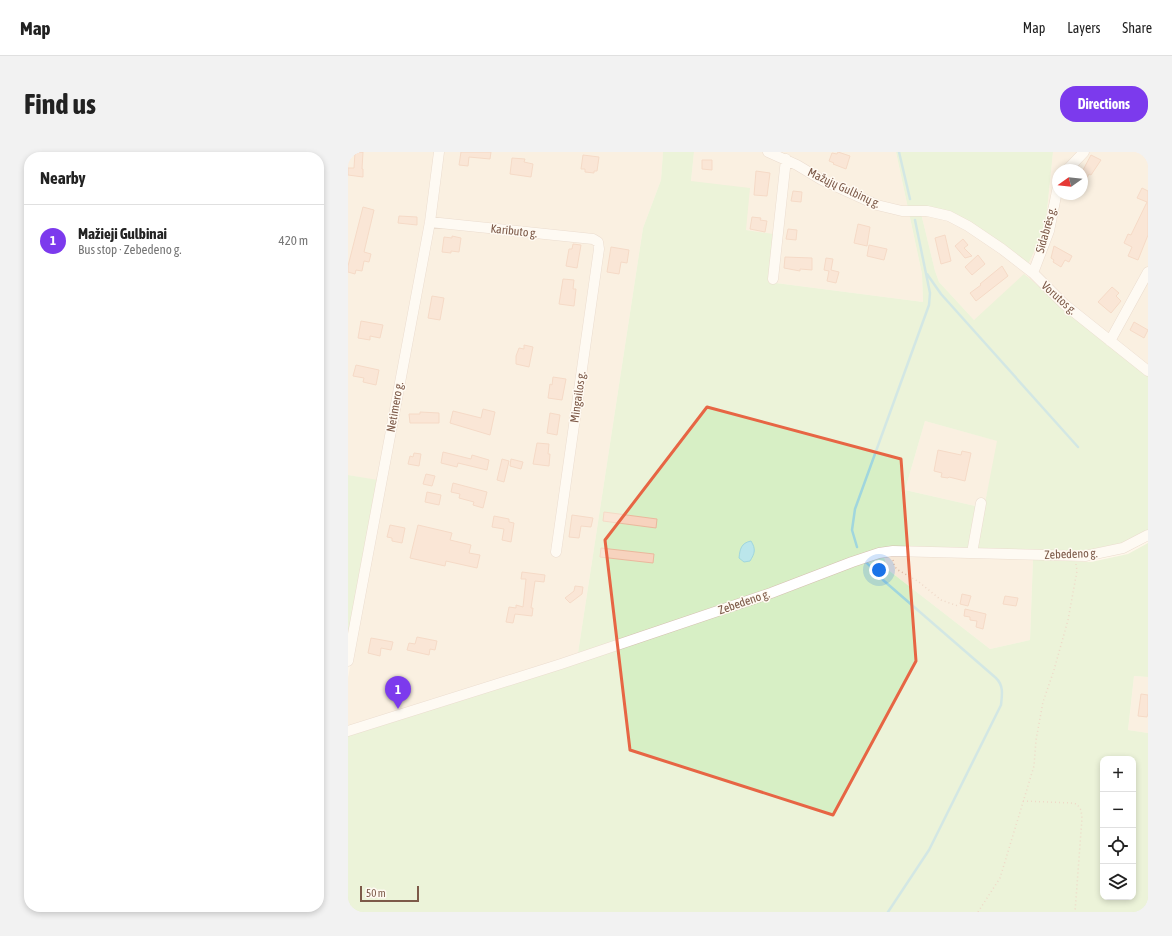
<!DOCTYPE html>
<meta charset="utf-8">
<style>
body{margin:0;font-family:"Asap Condensed",sans-serif;background:#f2f2f2;color:#222}
.controls{position:absolute;right:12px;bottom:12px;display:grid;overflow:hidden;border-radius:8px;box-shadow:0 2px 6px #0003}
.controls button{width:36px;height:36px;display:grid;place-items:center;padding:0;border:0;border-bottom:1px solid #e0e0e0;background:#fff;color:#222;font:20px sans-serif}
.compass{position:absolute;left:704px;top:12px;width:36px;height:36px;border-radius:50%;background:#fff;box-shadow:0 2px 6px #0003;rotate:255deg}
.scale{position:absolute;left:12px;bottom:10px;width:59px;box-sizing:border-box;padding-left:4px;border:2px solid #7d5a49;border-top:0;font-size:11px;line-height:14px;white-space:nowrap;color:#7d5a49;-webkit-text-stroke:3px #fffaf2;paint-order:stroke}
.you{position:absolute;left:531px;top:418px;width:14px;height:14px;margin:-10px;border:3px solid #fff;border-radius:50%;background:#1a73e8;box-shadow:0 0 0 6px #1a73e833}
.badge{display:grid;place-items:center;width:26px;height:26px;border-radius:50%;background:#7c3aed;color:#fff;font-size:13px;font-weight:700}
.pin{position:absolute;translate:-50% -33px;filter:drop-shadow(0 1px 2px #0008)}
.pin::after{content:'';position:absolute;top:21px;width:14px;height:12px;background:inherit;clip-path:polygon(0 0,100% 0,50% 100%)}
.list{margin:0;padding:0;list-style:none}
h2{display:flex;justify-content:space-between;align-items:center;height:52px;margin:0;padding:0 16px;font-size:17px}
h2 small{font-size:13px;font-weight:400;color:#767676}
.list li{display:grid;grid-template-columns:26px 1fr auto;gap:12px;align-items:center;box-sizing:border-box;height:72px;padding:0 16px;border-top:1px solid #e0e0e0}
.list b{display:block;font-size:15px;white-space:nowrap}
.list p{margin:0;font-size:13px;white-space:nowrap;color:#767676}
.list em{font-size:13px;font-style:normal;color:#767676}
.icon{flex:none;width:22px;height:22px;fill:none;stroke:currentColor;stroke-width:2;stroke-linecap:round;stroke-linejoin:round}
.map{position:relative;flex:none;width:800px;height:760px;overflow:hidden;border-radius:16px}
header{display:flex;align-items:center;gap:24px;box-sizing:border-box;height:56px;padding:0 20px;background:#fff;border-bottom:1px solid #e0e0e0}
header strong{font-size:19px}
nav{display:flex;gap:22px;margin-inline-start:auto;font-size:14px}
.intro{display:flex;align-items:center;justify-content:space-between;box-sizing:border-box;height:96px;padding:0 24px}
h1{margin:0;font-size:28px}
.button{padding:10px 18px;border-radius:16px;background:#7c3aed;color:#fff;font-size:14px;font-weight:700}
main{display:flex;gap:24px;padding:0 24px}
aside{flex:1;background:#fff;border-radius:16px;box-shadow:0 2px 6px #0003}
.map>svg:first-child{display:block}
.residential{fill:#f7e8d7;fill-rule:evenodd}
.green{fill:#d7efc5;fill-rule:evenodd}
.water{fill:#bbe6eb;stroke:#a0d6de}
.lines{fill:none;stroke-linecap:round;stroke-linejoin:round}
.stream{stroke:#a0d6de;stroke-width:2.5}
.building{fill:#f7d3be;stroke:#ebb89d}
.minor-casing{stroke:#d5bfb0;stroke-width:11}
.path{stroke:#ddb6a0;stroke-width:1.5;stroke-dasharray:1 3;stroke-linecap:butt}
.minor{stroke:#fff;stroke-width:10}
.marked{fill:none;stroke:#e76544;stroke-width:3;stroke-linejoin:round}
.labels{text-anchor:middle;stroke-width:3;stroke-linejoin:round;paint-order:stroke}
.street-label{font-size:12px;fill:#7d5a49;stroke:#fffaf2}
</style>
<header>
<strong>Map</strong>
<nav><a>Map</a><a>Layers</a><a>Share</a></nav>
</header>
<div class="intro"><h1>Find us</h1><a class="button">Directions</a></div>
<main>
<aside>
<h2>Nearby<small></small></h2>
<ul class="list">
<li><span class="badge">1</span><div><b>Mažieji Gulbinai</b><p>Bus stop · Zebedeno g.</p></div><em>420 m</em></li>
</ul>
</aside>
<div class="map">
<svg width="800" height="760" viewBox="0 0 800 760">
<rect width="100%" height="100%" fill="#fef6ea"/>
<path class="residential" d="M0,0H315L313,28L295,76L230,501L5,574L0,573V526L38,330L0,323Z
M346,0H548L574,122L575,150L420,130L425,83L398,78L343,29Z
M705,0H800V224L688,130L626,168L591,130L587,119L572,57L697,78ZM710,18H734V42H710Z
M577,269L650,289L636,356L557,338Z
M536,404L685,407L682,488L642,497L539,417Z
M786,524L800,525V581L780,578Z"/>
<path class="green" d="M315,0H346L343,29L402,36L398,78L425,82L420,130L575,150L574,122L548,0H705L697,78L680,112L647,89L572,57L587,119L591,130L626,168L676,122L800,224V380L753,400L567,395L401,445L230,501L295,76L313,28ZM577,269L649,289L636,356L557,338Z
M0,323L30,328L0,488Z
M800,391V525L786,524L780,578L800,581V760H0V584L3,583L517,409L536,404L539,417L642,497L682,488L685,407L743,410L780,402ZM755,607H785V745H755Z"/>
<path class="water" d="M403,389C408,397 407,401 402,409L396,410L391,406C392,397 393,391 403,389Z"/>
<g class="lines">
<path class="stream" d="M551,0L562,47
M579,122L593,142L730,295
M509,395L504,378L507,357L581,153L582,141L567,68
M517,409L535,428L648,526C656,534 654,543 653,553L581,698L540,760"/>
</g>
<path class="building" d="M7,0H15L14,17H15V25L0,23V16H6Z
M113,0H143L142,7L121,5L120,14L111,13Z
M490,0L502,4L498,17L485,12L486,11L481,9L484,1L489,2Z
M235,3L251,5L249,19H246V21L237,20V17H233Z
M743,3L753,8L743,23L741,22L734,35V20Z
M164,6L177,7L176,10L185,12L183,25L162,22Z
M354,8H364V18L354,17Z
M408,19L422,21L419,44L406,43Z
M794,36L800,39V83L790,108L780,104L784,95L776,91L780,82L783,83L799,50L789,46Z
M445,39L454,40L453,50L443,49Z
M15,55L26,58L16,100L23,102L21,110L16,109L14,119L8,118L7,122L0,120V114Z
M51,64L69,65V73L50,71Z
M404,65L413,66L412,68L419,69L417,80L402,77Z
M510,72L522,75L519,94L506,91Z
M440,77L449,78L448,88L438,87Z
M597,83L603,109L593,112L587,86Z
M104,84L113,86L111,100L103,99V101L94,100L96,85L104,86Z
M615,87L620,93L616,96L624,104L617,106L607,94Z
M225,92L233,93L229,116L218,114L221,97H224Z
M521,93L539,97L536,108L519,104Z
M706,94L724,104L721,110L717,108L713,115L705,110L706,108L703,106Z
M263,95L281,98L279,111L273,110L271,122L259,120Z
M630,103L637,112L624,123L617,115Z
M437,105L464,106V118L452,117V119L436,116Z
M478,106L485,107L483,118L491,120L488,131L479,129L481,119L476,118Z
M654,114L660,124L628,149L622,141L633,133L632,132Z
M215,127L226,128L225,137H228L226,154L211,152Z
M764,135L771,141L768,144L773,149L763,161L750,150Z
M84,144L96,146L92,168L80,166Z
M13,169L35,173L32,186L22,184V188L10,186Z
M786,170L800,178L796,186L782,178Z
M176,193L185,195L181,215L168,212V204L171,196L176,197Z
M8,213L31,218L28,233L15,230L16,226L5,224Z
M205,225L218,227L214,248L200,246L202,232L204,233Z
M135,257L147,260L142,283L102,271L105,259L133,266Z
M72,260L91,261V271H62L61,262H72Z
M202,261L212,263L209,283L199,281Z
M189,291L201,292L200,302H202L201,314L185,312Z
M590,298L613,303L614,299L623,301L617,329L601,325L600,326L593,325L594,321L586,319Z
M95,300L123,307L124,303L141,308L139,318L110,311L109,315L93,311Z
M66,301L73,302L71,314L60,312L62,304L65,305Z
M154,307L161,309L156,330L149,328Z
M163,307L175,310L173,317L162,314Z
M78,322L87,324L84,334L75,332Z
M105,331L139,340L135,356L125,353L126,350L111,346L112,342L103,340Z
M79,340L93,343L91,353L77,350Z
M256,360L309,367L308,376L255,369Z
M224,363L245,366L243,375L233,374L231,386L221,385Z
M146,364L161,367V370L166,371L163,390L154,388L156,377L144,375Z
M42,373L57,376L54,391L44,389V386L39,385Z
M70,373L104,381L102,388L123,393L121,401L132,403L129,416L98,409L97,414L62,406Z
M253,396L306,402L305,411L252,405Z
M174,420L197,423L196,430L187,429L183,456H185L184,464L167,462L165,471L158,470L161,455L168,456V453L175,455L178,427H173Z
M227,434L235,435L234,442L222,451L217,446L226,439Z
M614,442L623,444L620,454L612,452Z
M657,444L670,446L668,454L655,452Z
M617,457L638,462L635,477L628,475L629,469L622,468V465L616,464Z
M69,485L89,489L87,498L82,497L81,503L59,498L61,491L67,492Z
M23,486L45,490L43,498L33,496L32,504L20,501Z
M793,542L800,543V561L799,565L790,564Z"/>
<g class="lines">
<g class="minor-casing">
<path id="minor" d="M420,0L449,13L474,28L529,53L554,59H579L601,64L620,74L654,97L685,121L716,152L800,219
M719,18L736,0
M82,70L245,87L250,90L251,97L208,400
M685,121L701,79L710,34
M425,127L438,7
M762,189L800,120
M624,401L633,351
M0,509L82,70L91,0
M0,579L213,512L423,441L504,410L531,401L545,399L737,404L775,396L800,383"/>
</g>
<path class="path" d="M545,408L547,415L550,418L571,430L593,448L610,454
M675,649L723,651L729,652L733,658L734,666L727,760
M630,760L652,726L686,614L688,588L695,550L706,518L720,468L729,419L728,412"/>
<use href="#minor" class="minor"/>
</g>
<path d="M0 0H800V760H0ZM359,255L553,307L568,509L485,663L282,598L257,388Z" fill="#fef6ea" fill-opacity=".55" fill-rule="evenodd"/>
<path class="marked" d="M359,255L553,307L568,509L485,663L282,598L257,388Z"/>
<g class="labels">
<g class="street-label">
<text transform="translate(496 36) rotate(25)" y="4">Mažųjų Gulbinų g.</text>
<text transform="translate(698 78) rotate(-74)" y="4">Sidabrės g.</text>
<text transform="translate(166 79) rotate(6)" y="4">Kaributo g.</text>
<text transform="translate(711 146) rotate(42)" y="4">Vorutos g.</text>
<text transform="translate(230 245) rotate(-82)" y="4">Mingailos g.</text>
<text transform="translate(47 255) rotate(-80)" y="4">Netimero g.</text>
<text transform="translate(723 402) rotate(-2)" y="4">Zebedeno g.</text>
<text transform="translate(396 450) rotate(-19)" y="4">Zebedeno g.</text>
</g>
</g>
</svg>
<div class="controls">
<button>+</button>
<button>−</button>
<button><svg class="icon" aria-label="locate" viewBox="0 0 24 24"><circle cx="12" cy="12" r="6"/><path d="M12 2v4M12 18v4M2 12h4M18 12h4"/></svg></button>
<button><svg class="icon" aria-label="layers" viewBox="0 0 24 24"><path d="M12 4l9 5-9 5-9-5zM3 14l9 5 9-5"/></svg></button>
</div>
<svg class="compass" viewBox="-18 -18 36 36"><path d="M0-13l5 13h-10z" fill="#e53935"/><path d="M0 13l5-13h-10z" fill="#767676"/></svg>
<div class="scale">50 m</div>
<div class="you"></div>
<div class="pin badge" style="left:50px;top:557px">1</div>
</div>
</main>
